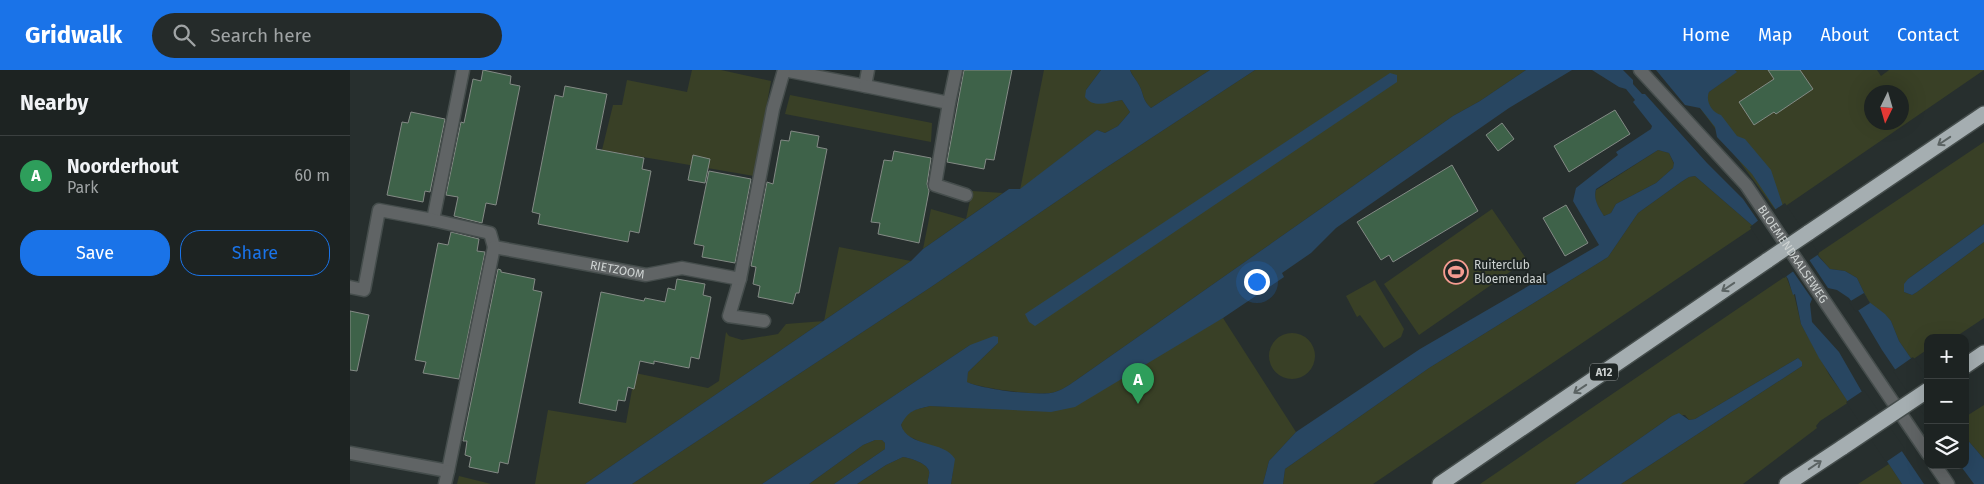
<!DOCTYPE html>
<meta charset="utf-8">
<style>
body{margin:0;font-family:"Fira Sans",sans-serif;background:#252b2a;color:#f1f3f6}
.controls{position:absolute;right:15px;bottom:15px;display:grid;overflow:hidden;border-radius:10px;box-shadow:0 5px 20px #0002}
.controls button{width:45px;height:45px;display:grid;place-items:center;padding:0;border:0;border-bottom:1px solid #3b4040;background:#1d2322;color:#f1f3f6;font:25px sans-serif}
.compass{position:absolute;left:1514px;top:15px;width:45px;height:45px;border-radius:50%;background:#1d2322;box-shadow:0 5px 20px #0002;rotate:185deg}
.you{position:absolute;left:906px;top:211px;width:18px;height:18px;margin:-12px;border:4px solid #fff;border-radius:50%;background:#1a73e8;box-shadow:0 0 0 8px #1a73e833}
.badge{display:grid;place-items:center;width:32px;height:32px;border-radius:50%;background:#1a73e8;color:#fff;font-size:16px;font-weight:700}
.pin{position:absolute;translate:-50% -41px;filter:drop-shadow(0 1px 2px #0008)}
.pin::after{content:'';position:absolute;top:26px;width:18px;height:15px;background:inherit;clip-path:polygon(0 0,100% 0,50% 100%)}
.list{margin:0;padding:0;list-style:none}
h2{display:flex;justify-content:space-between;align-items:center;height:65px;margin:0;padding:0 20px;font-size:21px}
h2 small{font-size:16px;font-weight:400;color:#a0a4a5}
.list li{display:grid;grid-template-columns:32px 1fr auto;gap:15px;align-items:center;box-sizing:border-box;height:80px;padding:0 20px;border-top:1px solid #3b4040}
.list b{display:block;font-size:19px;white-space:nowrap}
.list p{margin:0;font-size:16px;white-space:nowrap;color:#a0a4a5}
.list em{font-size:16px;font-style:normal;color:#a0a4a5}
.actions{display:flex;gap:10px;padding:15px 20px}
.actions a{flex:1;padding:11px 0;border:1px solid #1a73e8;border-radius:20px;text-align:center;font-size:18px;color:#1a73e8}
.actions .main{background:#1a73e8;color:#fff}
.icon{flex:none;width:28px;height:28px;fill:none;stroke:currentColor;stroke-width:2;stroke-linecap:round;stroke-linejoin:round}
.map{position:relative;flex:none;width:1634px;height:414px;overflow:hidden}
header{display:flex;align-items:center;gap:30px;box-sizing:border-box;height:70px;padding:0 25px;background:#1a73e8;color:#fff}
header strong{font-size:24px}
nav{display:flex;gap:28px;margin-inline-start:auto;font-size:18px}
.search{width:350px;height:45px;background:#252b2a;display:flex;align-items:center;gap:12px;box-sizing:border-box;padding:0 18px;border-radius:28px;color:#a0a4a5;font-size:19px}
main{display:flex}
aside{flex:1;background:#1d2322}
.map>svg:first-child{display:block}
.green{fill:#394026;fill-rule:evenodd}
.water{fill:#284661;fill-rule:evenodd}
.pier{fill:#272f2e}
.building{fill:#3e6249;stroke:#838a85}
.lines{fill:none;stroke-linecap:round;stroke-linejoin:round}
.minor-casing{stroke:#454d4c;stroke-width:15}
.highway-casing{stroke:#454d4c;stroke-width:18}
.minor{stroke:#606465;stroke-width:12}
.highway{stroke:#a5aeb1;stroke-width:15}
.highway-bridge-casing{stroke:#454d4c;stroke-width:18;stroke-linecap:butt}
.highway-bridge{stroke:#a5aeb1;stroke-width:15}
.oneway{stroke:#5b6363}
.labels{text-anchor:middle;stroke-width:4;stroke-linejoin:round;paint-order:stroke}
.shield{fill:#1e2524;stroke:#999f9e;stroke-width:1}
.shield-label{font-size:11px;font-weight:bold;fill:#ced3d2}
.street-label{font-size:12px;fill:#ced3d2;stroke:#1e2524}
.poi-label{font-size:12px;fill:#ced3d2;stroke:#1e2524;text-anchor:start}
</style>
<header>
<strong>Gridwalk</strong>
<div class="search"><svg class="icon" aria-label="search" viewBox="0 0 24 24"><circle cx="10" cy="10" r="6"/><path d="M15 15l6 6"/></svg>Search here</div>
<nav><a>Home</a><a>Map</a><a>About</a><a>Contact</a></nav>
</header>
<main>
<aside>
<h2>Nearby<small></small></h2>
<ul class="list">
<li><span class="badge" style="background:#2e9e5b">A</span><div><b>Noorderhout</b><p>Park</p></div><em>60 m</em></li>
</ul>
<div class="actions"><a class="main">Save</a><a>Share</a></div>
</aside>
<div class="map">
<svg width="1634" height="414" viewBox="0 0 1634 414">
<rect width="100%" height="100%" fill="#272f2e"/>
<path class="green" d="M342,0H371L421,11L404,106L252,80L263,35H272L277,10L337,22Z
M694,0H751L736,20L754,33L772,30L780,42L768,56L755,63L747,60L670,120Z
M780,0H860L801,38C792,30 794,24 789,15C786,10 783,6 780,0Z
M905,0H1176L1130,31L1103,46L725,311C719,315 712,320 705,322C690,327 631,318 616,312L618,302L648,273L620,275L412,414H282L581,217L754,99Z
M1385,0H1527L1531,6L1539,0H1634L1427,142L1350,38L1359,22L1386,2ZM1522,22H1552V52H1522Z
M440,25L582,53L581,72L435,44Z
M1634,72V154L1558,209L1554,222L1562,225L1567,222L1634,172V248L1604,268H1578V279L1562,290L1549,271L1541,251L1518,231L1507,208L1495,201L1480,199L1467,184Z
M1308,80L1319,83L1324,94L1323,98L1306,113L1266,134L1261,143L1254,146C1249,138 1243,130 1246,120Z
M1345,106L1404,157L1023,414H933L935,399L1079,298L1258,187L1288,143L1331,112L1339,107Z
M622,121L653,123L573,179L581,139L616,149Z
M1142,139L1177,190L1069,265L1034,214Z
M489,177L561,191L235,414H185L198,340L276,353L285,303L358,318L369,311L376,262L379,266L392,270L428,264L436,254L474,251Z
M1436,206L1443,224H1444L1451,254L1480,306L1499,332L1470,351L1466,356L1467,358L1393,414H1271L1452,296L1448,288L1345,349L1339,350L1335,345L1322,346L1225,414H1130Z
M1025,210L1054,259L1051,267L1034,278L1010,245L1007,247L996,226Z
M873,248L946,362L919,391L913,414H601L603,401L571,372L558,366L553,361L551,355L555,345L564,340L580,336L637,338L725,323Z
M919 286a23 23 0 1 1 46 0a23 23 0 1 1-46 0Z
M1634,335V389L1615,367V347Z
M525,370H532L535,373V379L484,414H459L513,375Z
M553,387C560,388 577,393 579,401C580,406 577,409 578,414H507L536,395Z
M1539,394L1552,414H1508Z
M109,406L141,414H107Z"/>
<path class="water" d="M751,0H780C782,6 786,9 789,15C794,24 792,30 801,38L860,0H905L754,99L581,217L282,414H235L561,191L573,179L659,119H670L747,60L755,63L768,56L780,42L772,30C759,32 744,39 735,27L736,20Z
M1176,0H1222L1159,38L986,158L961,183L932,203L934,207L873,248L725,337L701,342L580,336C564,340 559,340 551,355C558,378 594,370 605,389L601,414H578C577,409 580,406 579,401C577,393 560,388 553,387L536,395L507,414H484L535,379V373L532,370H525L513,375L459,414H412L620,275L644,266L648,267V273L618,302L617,312C631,319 690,327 705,322C712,320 719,315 725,311L1103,46L1130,31Z
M1242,0H1273L1283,10V14L1292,24H1295L1357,93L1393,129L1462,229L1460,234L1462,252L1489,282L1512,322L1574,414H1552L1469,288L1451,254L1445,224L1443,225L1438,209L1404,157L1345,106L1339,107L1331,112L1288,143L1258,187L1079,298L935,399L933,414H913L919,391L946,362L1070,279L1249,175L1223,131L1226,118L1268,85L1266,82L1301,59L1302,56L1283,32L1285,30L1276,19L1269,17ZM1308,80L1319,83L1324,93L1323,98L1306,113L1266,134L1261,143L1254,146C1249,138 1243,130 1246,119Z
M1306,0H1385L1387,2L1359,22C1355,31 1362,43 1371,45L1387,66L1395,69L1421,100L1433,136L1469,187L1480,199L1495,201L1507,208L1518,231L1535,244L1541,251L1549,271L1578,313V348L1532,280L1510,243L1499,228L1487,220L1478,218L1402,104L1367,67L1365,57L1350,38L1335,35Z
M1040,3L1047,5V12L685,256L679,252L675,244Z
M1634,154V172L1567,222L1562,225L1554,222V214L1558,209Z
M1448,288L1452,292V296L1271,414H1225L1322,346L1329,343L1339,350L1345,349Z
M1615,367L1634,389V414H1624L1610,395H1615Z"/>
<path class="pier" d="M1435,133L1469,184L1457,192L1423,141Z
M1410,149L1445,200L1434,208L1400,157Z
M1514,223L1520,233L1506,242L1499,232Z
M1563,287L1578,309V351L1543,301Z
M1514,320L1555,379L1536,392L1496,332Z"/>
<path class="building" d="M133,0L161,6L160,14L170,16L146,135L136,133L132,153L104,146L108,127L96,125L111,52L114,53L123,9L131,11Z
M614,0H662L644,90L636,89L634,99L597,92Z
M1418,0H1450L1463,19L1426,44L1424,42L1404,55L1389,32L1424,9Z
M215,16L257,24L246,79L294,88L292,99L301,101L289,163L280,161L278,172L188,154L190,144L182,142L205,25L213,27Z
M1265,40L1280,64L1219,102L1204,76Z
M61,42L95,49L80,122L75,121L73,132L37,125L52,52L58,53Z
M1152,53L1164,69L1148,81L1136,65Z
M441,61L469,66L467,77L477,79L449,223H446L443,234L408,227L410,216L403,214L406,197L401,196L417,112L423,114L431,70L439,71Z
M544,81L581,88L577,114L579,121L569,173L528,164L530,153L521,152L534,90L542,91Z
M343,85L360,89L355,113L338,110Z
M1102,95L1128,141L1043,192L1039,185L1031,190L1007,152Z
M359,101L401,109L385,193L352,187L354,176L344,174Z
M1216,135L1238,173L1215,186L1193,148Z
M101,162L129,169L127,181L135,182L109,309L73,303L76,292L65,290L88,173L98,175Z
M148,199L151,200V202L185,209L183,220L192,222L158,394L150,392L148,403L119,397L121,387L115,385L117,371H113Z
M327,209L355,214L353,225L361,227L349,289L341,287L339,298L304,291V294L290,291L284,319L278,317L275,331L268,330L266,341L229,333L251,222L294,231L295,228L315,232L318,218L325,220Z
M0,241L19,245L7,301L0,300Z"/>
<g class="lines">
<g class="minor-casing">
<g id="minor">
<path d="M434,0L515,16L518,0"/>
<path id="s1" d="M1290,0L1396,115L1578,384"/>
<path d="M515,16L599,33L606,0"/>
<path d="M599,33L585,115L616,125"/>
<path d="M83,150L113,0"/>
<path d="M390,209L379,246L414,251"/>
<path id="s2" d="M0,217L14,220L29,140L83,150L140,163L144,177L296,205L332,198L390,209L423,39L434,0"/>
<path d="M0,383L98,401L144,177"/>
<path d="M1585,395L1598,414"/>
<path d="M95,414L98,401"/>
</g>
</g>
<g class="highway-casing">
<path id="highway" d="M1458,163L1634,44
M1615,296L1634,283
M1090,414L1418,190
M1437,414L1493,377"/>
</g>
<use href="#minor" class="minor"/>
<use href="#highway" class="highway"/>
<g class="highway-bridge-casing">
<path id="highway-bridge" d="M1418,190L1458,163
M1493,377L1578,320"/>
</g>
<use href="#highway-bridge" class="highway-bridge"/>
</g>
<defs><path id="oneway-shaft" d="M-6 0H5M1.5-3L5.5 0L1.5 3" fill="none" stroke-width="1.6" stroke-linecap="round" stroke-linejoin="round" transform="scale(1.25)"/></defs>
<g class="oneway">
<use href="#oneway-shaft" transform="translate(1594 71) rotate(146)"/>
<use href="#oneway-shaft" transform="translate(1378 217) rotate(146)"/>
<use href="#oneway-shaft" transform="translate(1230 319) rotate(146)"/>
<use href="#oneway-shaft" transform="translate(1465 395) rotate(-34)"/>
</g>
<defs>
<g id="stadium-ring" transform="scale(1.25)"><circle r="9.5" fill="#1e2524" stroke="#f59c91" stroke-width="1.5"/><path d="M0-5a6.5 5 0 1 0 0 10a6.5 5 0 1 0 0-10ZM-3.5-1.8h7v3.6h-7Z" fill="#f59c91"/></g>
</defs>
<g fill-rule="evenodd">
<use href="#stadium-ring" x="1106" y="202"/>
</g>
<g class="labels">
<rect class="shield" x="1240" y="293.5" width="28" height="17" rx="4"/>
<g class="shield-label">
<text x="1254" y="306">A12</text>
</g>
<g class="street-label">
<text dy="4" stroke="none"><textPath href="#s1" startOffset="240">BLOEMENDAALSEWEG</textPath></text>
<text dy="4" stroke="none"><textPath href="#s2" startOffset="349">RIETZOOM</textPath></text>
</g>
<g class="poi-label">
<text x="1124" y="199">Ruiterclub<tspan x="1124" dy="14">Bloemendaal</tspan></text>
</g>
</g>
</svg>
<div class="controls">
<button>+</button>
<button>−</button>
<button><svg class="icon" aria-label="layers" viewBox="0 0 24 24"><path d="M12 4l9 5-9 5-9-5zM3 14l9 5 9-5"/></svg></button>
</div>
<svg class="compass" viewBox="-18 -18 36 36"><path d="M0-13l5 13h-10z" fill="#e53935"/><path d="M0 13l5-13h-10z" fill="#a0a4a5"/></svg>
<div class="you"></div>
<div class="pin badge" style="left:788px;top:334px;background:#2e9e5b">A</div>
</div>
</main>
